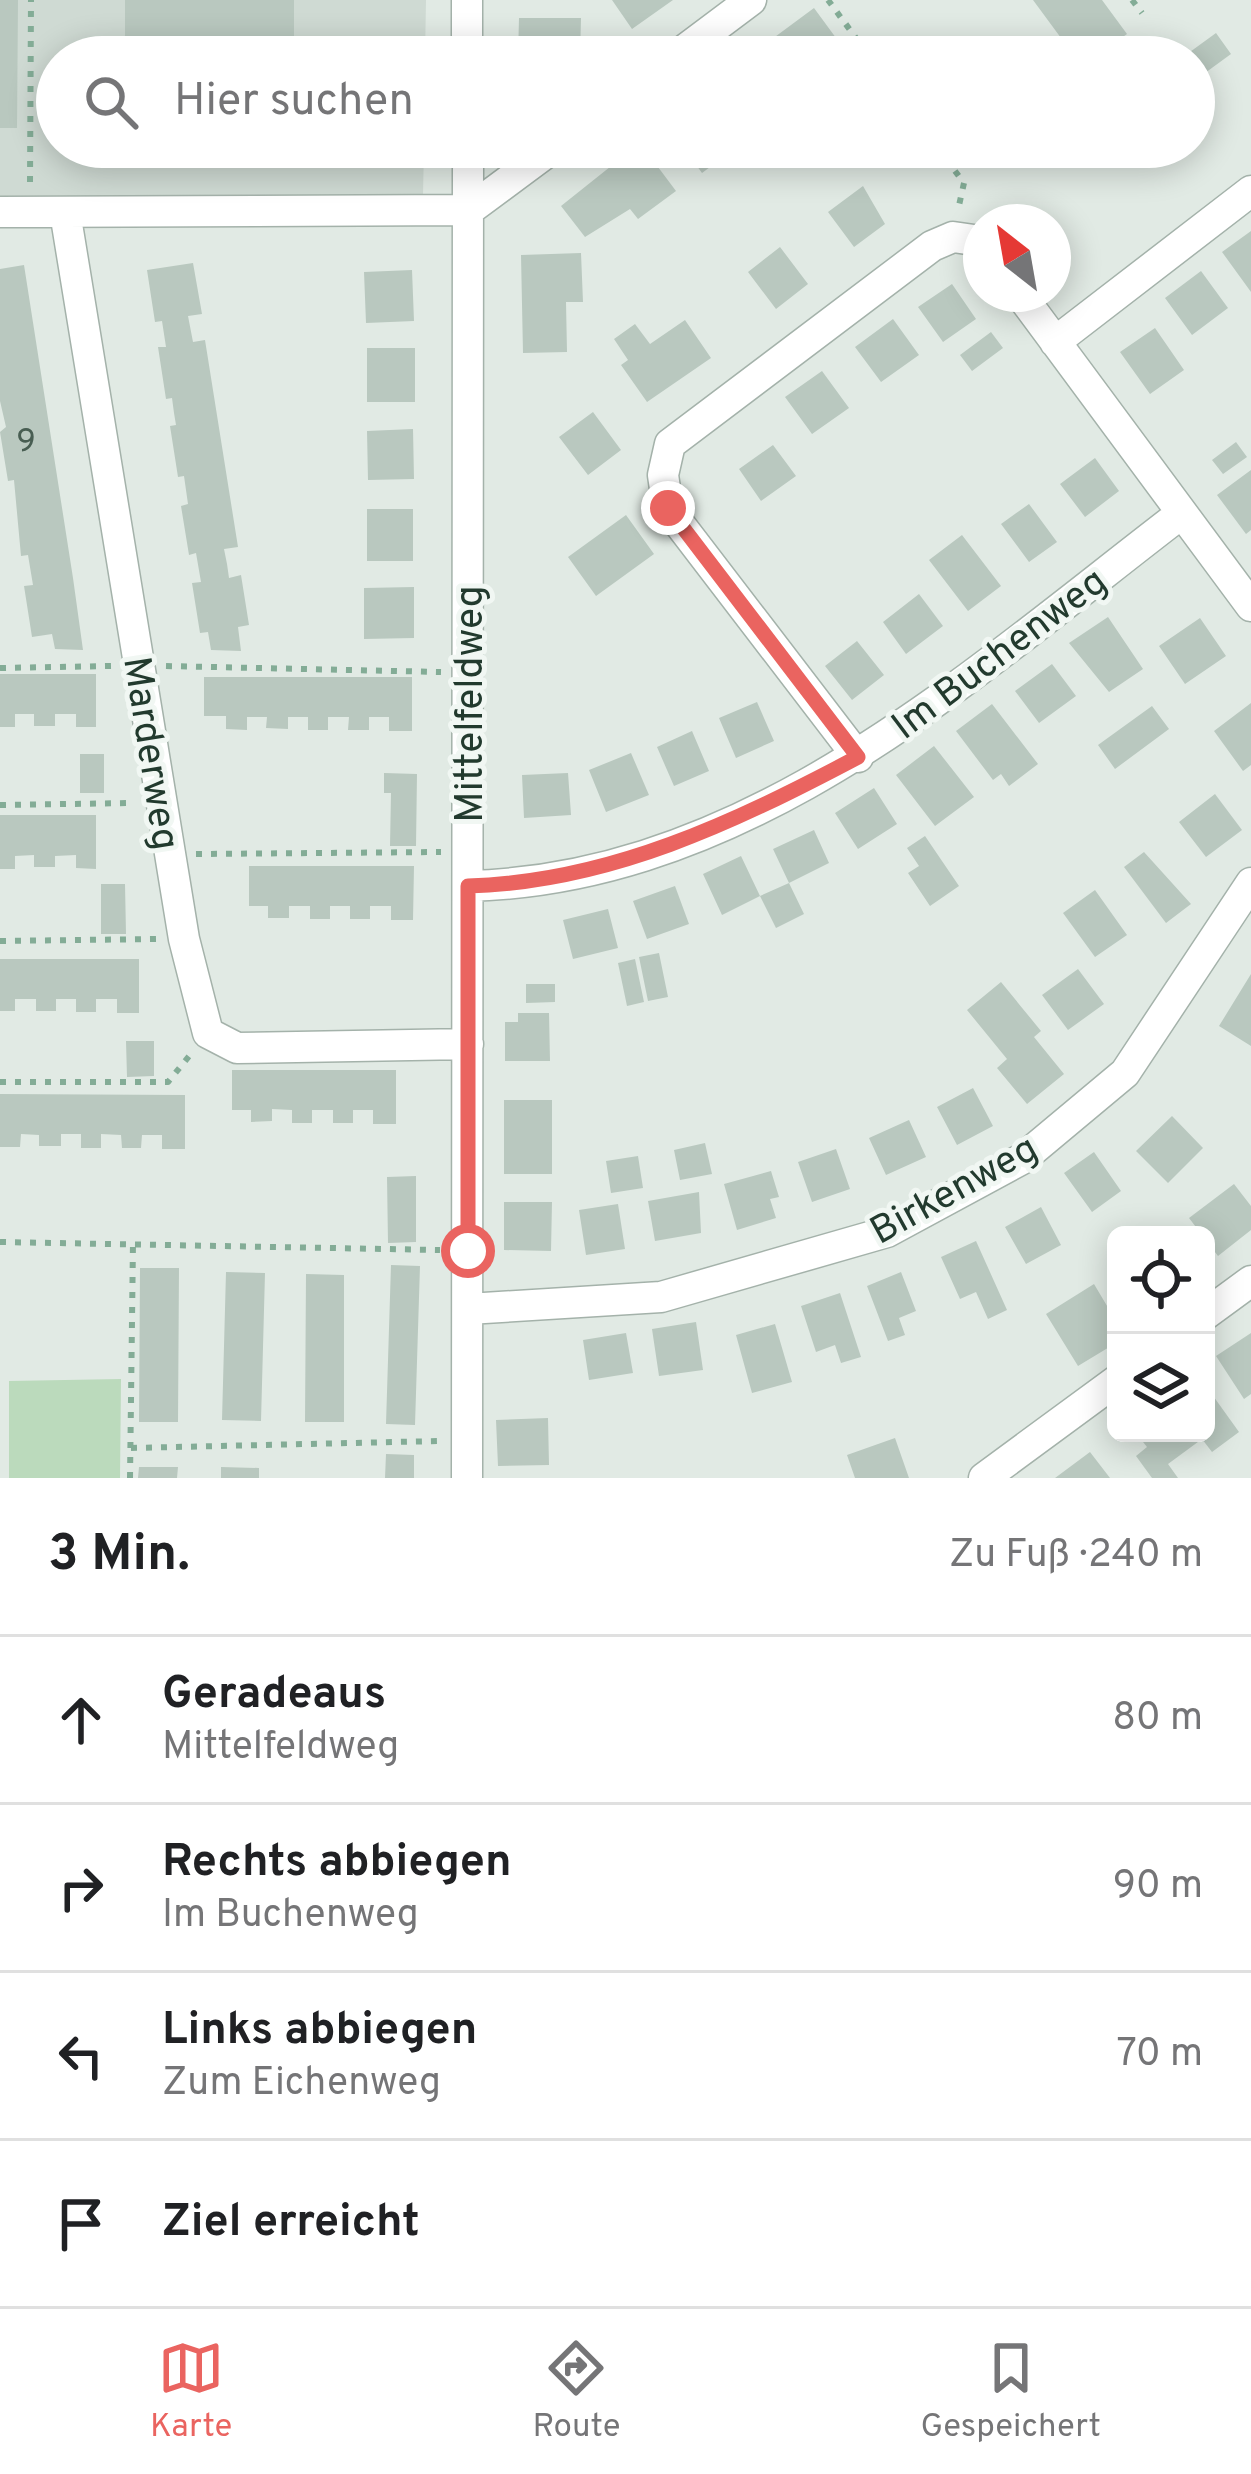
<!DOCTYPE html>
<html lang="de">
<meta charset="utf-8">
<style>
body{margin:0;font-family:Overpass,sans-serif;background:#f6f6f6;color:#202124}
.controls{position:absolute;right:36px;bottom:36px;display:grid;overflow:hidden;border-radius:18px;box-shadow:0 6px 30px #0003}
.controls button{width:108px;height:108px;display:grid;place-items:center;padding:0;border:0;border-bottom:3px solid #e0e0e0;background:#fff;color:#202124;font:60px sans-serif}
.compass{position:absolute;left:963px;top:204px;width:108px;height:108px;border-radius:50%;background:#fff;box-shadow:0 6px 30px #0003;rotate:329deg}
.stop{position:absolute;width:36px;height:36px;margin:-27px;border:9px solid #ea6460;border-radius:50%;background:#fff}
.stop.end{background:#ea6460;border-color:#fff;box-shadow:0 3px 12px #0008}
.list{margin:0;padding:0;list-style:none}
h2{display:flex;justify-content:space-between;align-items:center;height:156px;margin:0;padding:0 48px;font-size:51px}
h2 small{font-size:39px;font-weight:400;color:#757577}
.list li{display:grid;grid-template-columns:78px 1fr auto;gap:36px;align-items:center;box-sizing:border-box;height:168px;padding:0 48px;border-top:3px solid #e0e0e0}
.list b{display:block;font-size:45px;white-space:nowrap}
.list p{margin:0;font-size:39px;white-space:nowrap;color:#757577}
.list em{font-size:39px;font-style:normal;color:#757577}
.icon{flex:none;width:66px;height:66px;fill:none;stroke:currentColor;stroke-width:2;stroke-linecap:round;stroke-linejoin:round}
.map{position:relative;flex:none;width:1251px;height:1478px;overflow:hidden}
.search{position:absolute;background:#fff;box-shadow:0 6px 30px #0003;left:36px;right:36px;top:36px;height:132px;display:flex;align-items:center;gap:30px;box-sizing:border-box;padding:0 42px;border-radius:66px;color:#757577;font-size:45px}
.sheet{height:828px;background:#fff}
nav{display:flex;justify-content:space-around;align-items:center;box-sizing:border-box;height:168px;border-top:3px solid #e0e0e0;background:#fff;font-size:33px;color:#757577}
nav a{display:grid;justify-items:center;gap:6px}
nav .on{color:#ea6460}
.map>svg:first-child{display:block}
.built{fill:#cfdad3}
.green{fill:#bbdabc}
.building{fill:#b9c8bf}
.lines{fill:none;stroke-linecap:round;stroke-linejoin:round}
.minor-casing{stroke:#a4b2aa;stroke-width:33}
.path{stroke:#83ac96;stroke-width:6;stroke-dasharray:6 9;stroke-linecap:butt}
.minor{stroke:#fff;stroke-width:30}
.route{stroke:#ea6460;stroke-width:15}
.labels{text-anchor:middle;stroke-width:10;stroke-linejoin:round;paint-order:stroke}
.number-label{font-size:33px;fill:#485e52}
.street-label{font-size:39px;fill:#223a2e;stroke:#f1f7f3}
</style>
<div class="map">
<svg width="1251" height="1478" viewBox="0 0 1251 1478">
<rect width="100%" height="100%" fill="#e1eae4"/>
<path class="built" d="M0,0H426L425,57H57V147H424L423,195L0,198Z"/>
<path class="green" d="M121,1379L120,1478H9V1381Z"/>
<path class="building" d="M0,0H18L17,128H0Z
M125,0H294V56L125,57Z
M612,0H673L632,29Z
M1033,0H1102L1127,34L1095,57H1075Z
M814,8L850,57H748Z
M519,18H581L580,57H518Z
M1216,33L1231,54L1194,81V57H1183Z
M635,147H643L676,191L638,219L630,209L585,237L561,206Z
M683,147H737L702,173Z
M1092,147H1135L1107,167Z
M863,186L885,224L854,247L828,212Z
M1251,231V292L1222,252Z
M780,247L808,284L776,309L748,272Z
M581,253L583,302H566L567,352L523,353L521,255Z
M193,263L202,314L188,316L193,342L205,340L238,547L224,549L227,564L229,578L241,575L249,625L238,627L241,651L211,650L208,632L200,633L192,583L201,582L196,553L189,555L181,506L188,504L184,476L178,477L170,426L176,425L174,413L172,398L166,399L158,347H166L162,321L155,322L147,270Z
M24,265L73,578L83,650L55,649L52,634L32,637L24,586L33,585L28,555L21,556L14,480L8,481L0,432L6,427L0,401V269Z
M412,270L414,321L366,323L364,272Z
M1201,271L1228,308L1192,335L1165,298Z
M952,284L976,319L943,342L918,307Z
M893,319L919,355L881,382L855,347Z
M685,320L711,358L647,402L621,365L628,360L614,339L635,324L650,344Z
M1155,328L1184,370L1150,394L1120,352Z
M991,332L1003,348L972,371L960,355Z
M367,348H415V402H367Z
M822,371L849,408L812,434L785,397Z
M593,412L621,450L588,475L559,437Z
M413,429L414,479L368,480L367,431Z
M1236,442L1247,457L1223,474L1212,460Z
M773,445L796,476L761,501L739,469Z
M1095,458L1119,491L1085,517L1060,484Z
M1251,470V530L1246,534L1217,495Z
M1029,504L1057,542L1029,562L1001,524Z
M367,509H413V561H367Z
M626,515L654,554L596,596L568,557Z
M962,535L1001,586L968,611L929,560Z
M414,587V638L364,639V588Z
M919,594L943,626L906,654L883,622Z
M1108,617L1143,669L1109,692L1069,643Z
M1200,618L1226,656L1185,684L1159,646Z
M857,641L884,675L852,700L825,666Z
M1052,664L1076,696L1039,723L1015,691Z
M0,674H96V727H76V714H55V726H34V714H15V727H0Z
M204,677H412V731H389V717H369V730H348L349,717H328V730H308V717H288V729L266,728L267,717H247V730L226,729V716H204Z
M757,702L774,741L736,758L719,718Z
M1251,703V765L1243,771L1214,731Z
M992,704L1038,764L1009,786L1001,774L993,780L956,731Z
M1152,706L1169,729L1115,769L1098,745Z
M692,731L709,771L674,786L657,747Z
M934,746L974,797L935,826L896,775Z
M631,753L649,795L606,812L589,770Z
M80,754H104V793H80Z
M384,773L417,774L416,846H390L391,793H384Z
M568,773L571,815L524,818L522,775Z
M874,788L897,824L858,849L835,813Z
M1215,794L1242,830L1206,857L1179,822Z
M0,815H96V869L76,868V855L55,856V867H34V855L15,856V869H0Z
M814,830L829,863L789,883L804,914L776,928L760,896L789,883L773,849Z
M925,836L959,886L930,906L908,873L919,866L907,848Z
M1144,852L1191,904L1166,923L1124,867Z
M741,856L760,896L722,915L703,874Z
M249,866H414L413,920H391V906H370V919H350V906H330V919H310V906H289V918H268V906H249Z
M101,884H125L126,934H101Z
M675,886L689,924L647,939L633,901Z
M1095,890L1127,935L1095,957L1063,913Z
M608,909L618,948L573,959L563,920Z
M659,953L668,997L648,1001L639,957Z
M0,959H139V1013H117V999H96V1012H76V999H56V1011H36V999H15V1011H0Z
M635,959L644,1002L627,1006L618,963Z
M1078,969L1104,1004L1068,1030L1042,995Z
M1251,974V1046L1219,1026Z
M1001,982L1041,1031L1034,1037L1064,1074L1027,1104L997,1068L1007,1059L967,1010Z
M526,984H555V1002L526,1003Z
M518,1013H549L550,1061H505V1022H518Z
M126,1041H154V1076L127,1077Z
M232,1070H396V1124H373V1110H353V1123H333V1110H312V1123H292V1110L272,1109V1121L251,1122V1110H232Z
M973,1088L993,1126L957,1145L937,1107Z
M0,1094L185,1095V1149H162V1135H142L141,1148H122L121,1135L101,1134V1148H81V1134H61V1146H39V1135L21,1134L20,1147H0Z
M504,1100H552V1174H504Z
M1172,1116L1203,1148L1168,1183L1136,1151Z
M909,1120L926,1157L886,1175L869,1138Z
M705,1143L712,1174L680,1180L674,1150Z
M836,1149L850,1189L812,1202L798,1162Z
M1094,1152L1121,1191L1092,1212L1064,1173Z
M638,1156L643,1188L611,1193L606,1161Z
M771,1171L779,1197L770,1199L776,1218L737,1230L724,1184Z
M416,1176V1242L388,1243L387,1177Z
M1234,1184L1251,1206V1230L1218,1256L1189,1218Z
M699,1192L701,1233L655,1241L648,1201Z
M504,1202H552L551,1251L504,1250Z
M618,1204L625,1249L586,1255L579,1210Z
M1041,1207L1061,1245L1026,1264L1005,1227Z
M976,1241L1007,1310L988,1319L976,1292L960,1299L941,1257Z
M391,1265L420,1266L415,1425L386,1424Z
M140,1268H179L178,1422H139Z
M226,1272L265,1273L261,1421L222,1420Z
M901,1272L916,1311L899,1318L905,1335L888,1341L867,1286Z
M306,1274L344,1275V1422H305Z
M1094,1284L1116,1321V1343L1078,1366L1046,1314Z
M840,1293L861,1357L841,1363L835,1345L816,1352L801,1306Z
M696,1322L703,1370L659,1376L652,1329Z
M775,1324L792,1382L752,1393L736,1335Z
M626,1333L633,1373L589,1380L583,1340Z
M1251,1333V1394L1244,1399L1216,1356Z
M1206,1386L1239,1432L1212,1452L1202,1439L1168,1464L1178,1478H1152L1136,1456L1147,1447L1136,1433H1206Z
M548,1418L549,1465L498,1466L496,1420Z
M895,1438L909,1478H855L847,1455Z
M1090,1452L1110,1478H1055Z
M386,1454L414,1455V1478H385Z
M139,1467H178L177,1478H138Z
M221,1467L259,1468V1478H221Z"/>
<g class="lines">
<g class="minor-casing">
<path id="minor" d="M467,0V57
M675,57L751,0
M0,212L469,210L554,147
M65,212L184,939L208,1033L237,1048L468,1044
M1020,294L1251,606
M1055,342L1251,191
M858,757L668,509L663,475L670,444L932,246L953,237L981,241
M468,886C750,879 970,675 1182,513
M468,1309L661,1297L887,1232L1022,1159L1125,1073L1251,883
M1206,1314L1251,1281
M467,1478L468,147
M984,1478L1116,1381"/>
</g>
<path class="path" d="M828,0L870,57
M1132,0L1142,13
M937,147L964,183L958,210
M30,182L31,0
M166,666L441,672
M0,668L111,666
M0,805L134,803
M196,854L441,852
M0,941L157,939
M0,1082H168L190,1055
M0,1242L440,1250
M131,1448L439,1441
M130,1478L133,1242"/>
<use href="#minor" class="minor"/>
</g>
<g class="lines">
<path class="route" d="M468,1251V886C610,882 735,822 858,757L668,508"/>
</g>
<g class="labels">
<g class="number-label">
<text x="26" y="451">9</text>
</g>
<g class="street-label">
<text transform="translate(998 652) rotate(-37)" y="14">Im Buchenweg</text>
<text transform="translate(468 704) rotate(-90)" y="14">Mittelfeldweg</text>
<text transform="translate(153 753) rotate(81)" y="14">Marderweg</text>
<text transform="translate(953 1188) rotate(-29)" y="14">Birkenweg</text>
</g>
</g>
</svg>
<div class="controls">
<button><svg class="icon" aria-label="locate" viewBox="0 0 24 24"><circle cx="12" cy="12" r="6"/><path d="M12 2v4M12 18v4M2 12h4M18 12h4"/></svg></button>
<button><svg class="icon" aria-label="layers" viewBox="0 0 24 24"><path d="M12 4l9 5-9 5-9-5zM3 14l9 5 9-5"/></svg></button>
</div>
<svg class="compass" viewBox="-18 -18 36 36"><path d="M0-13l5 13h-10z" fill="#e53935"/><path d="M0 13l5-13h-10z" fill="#757577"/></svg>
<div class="stop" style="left:468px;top:1251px"></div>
<div class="stop end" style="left:668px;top:508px"></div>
<div class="search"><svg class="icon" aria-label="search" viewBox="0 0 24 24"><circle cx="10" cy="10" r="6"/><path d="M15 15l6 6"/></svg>Hier suchen</div>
</div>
<section class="sheet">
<h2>3 Min.<small>Zu Fuß · 240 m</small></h2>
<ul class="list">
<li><svg class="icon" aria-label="ahead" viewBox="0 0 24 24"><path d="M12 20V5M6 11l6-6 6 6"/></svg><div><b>Geradeaus</b><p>Mittelfeldweg</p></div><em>80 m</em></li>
<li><svg class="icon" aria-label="right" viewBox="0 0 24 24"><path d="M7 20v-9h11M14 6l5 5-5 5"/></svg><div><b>Rechts abbiegen</b><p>Im Buchenweg</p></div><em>90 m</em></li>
<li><svg class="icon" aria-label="left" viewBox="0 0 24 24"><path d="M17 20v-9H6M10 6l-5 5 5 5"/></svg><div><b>Links abbiegen</b><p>Zum Eichenweg</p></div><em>70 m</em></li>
<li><svg class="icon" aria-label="arrive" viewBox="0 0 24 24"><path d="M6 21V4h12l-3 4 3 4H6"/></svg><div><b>Ziel erreicht</b></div></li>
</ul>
</section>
<nav>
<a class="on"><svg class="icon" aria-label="map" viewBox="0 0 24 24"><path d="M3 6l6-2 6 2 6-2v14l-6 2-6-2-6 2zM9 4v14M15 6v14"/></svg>Karte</a>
<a><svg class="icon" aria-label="directions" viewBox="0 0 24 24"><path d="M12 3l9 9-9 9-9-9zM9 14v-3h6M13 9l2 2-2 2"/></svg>Route</a>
<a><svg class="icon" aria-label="saved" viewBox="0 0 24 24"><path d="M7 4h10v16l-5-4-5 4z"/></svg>Gespeichert</a>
</nav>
